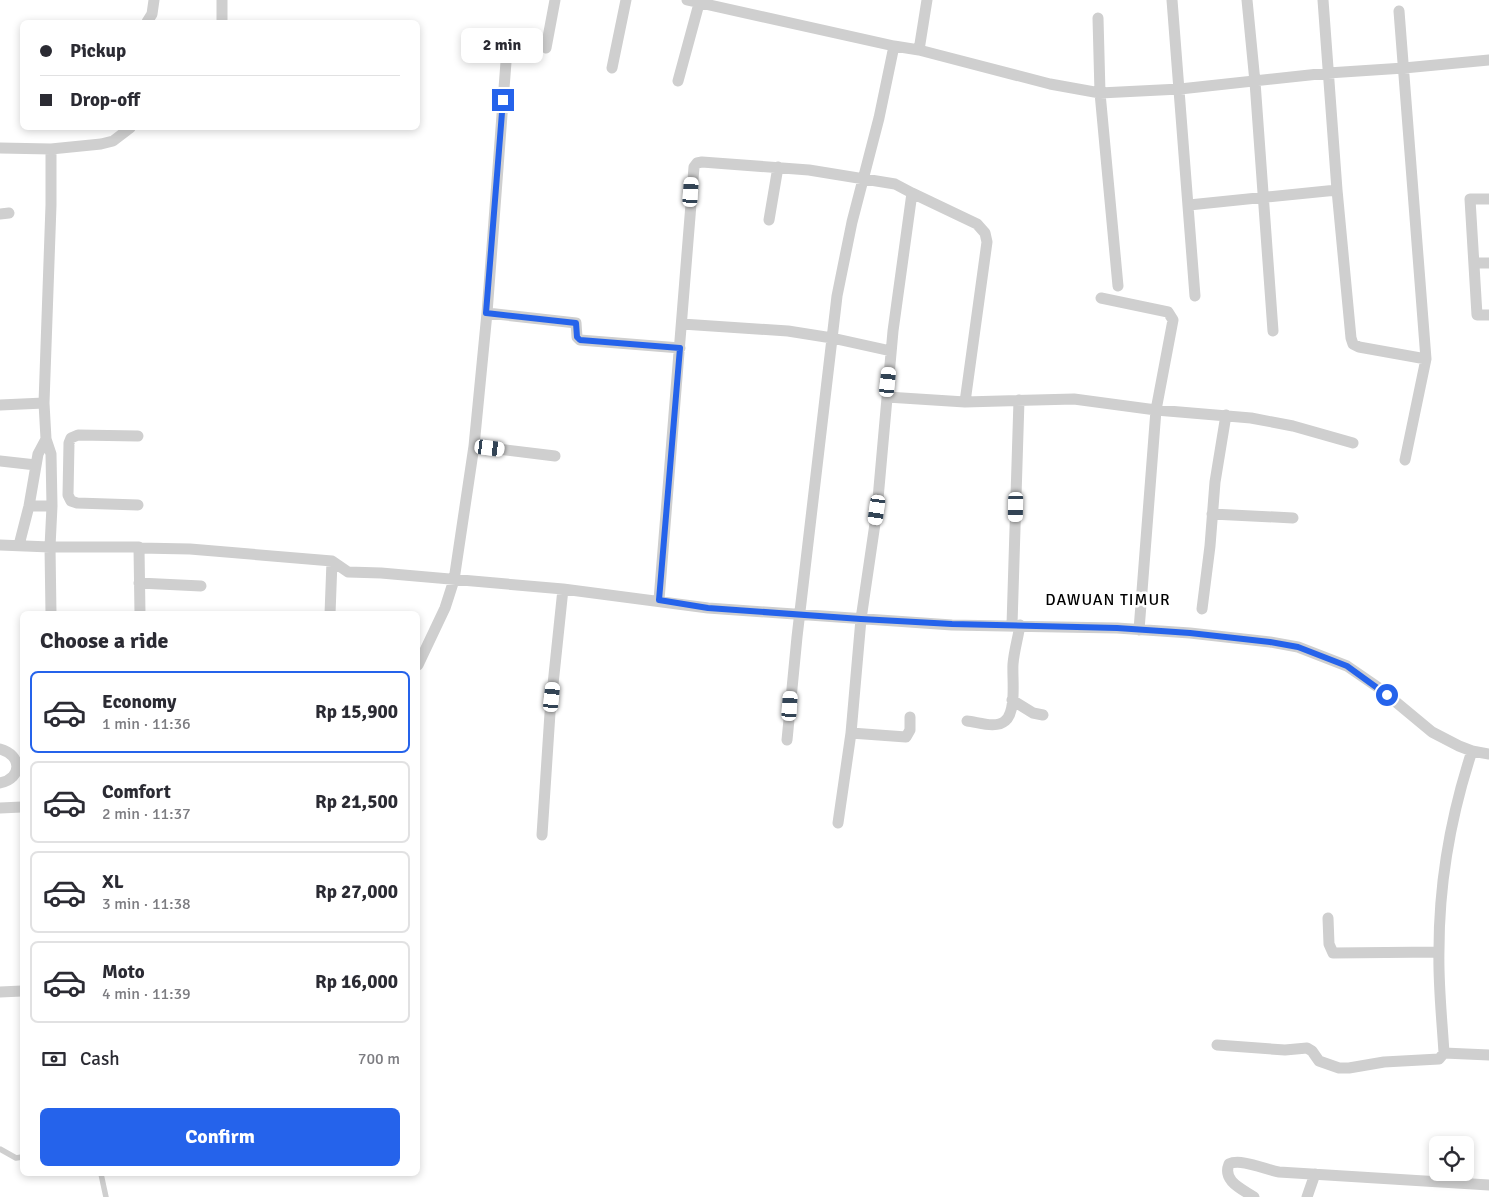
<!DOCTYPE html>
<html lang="en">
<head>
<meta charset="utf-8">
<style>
  body { margin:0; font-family:Signika,sans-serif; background:#f2f2f3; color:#2b2b33; height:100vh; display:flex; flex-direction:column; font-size:19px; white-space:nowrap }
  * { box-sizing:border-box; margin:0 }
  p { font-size:16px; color:#7c7c81 }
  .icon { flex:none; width:28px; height:28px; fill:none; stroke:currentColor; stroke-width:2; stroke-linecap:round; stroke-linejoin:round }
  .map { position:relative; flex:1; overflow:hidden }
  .panel { position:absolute; left:20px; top:611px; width:400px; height:565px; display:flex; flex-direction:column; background:#fff; border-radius:8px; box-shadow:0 2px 8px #0003 }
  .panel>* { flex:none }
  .hud { position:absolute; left:20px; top:20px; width:400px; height:110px; border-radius:8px; box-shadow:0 2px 8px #0003; display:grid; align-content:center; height:110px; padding:0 20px; background:#fff }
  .fabs { position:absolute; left:1429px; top:1136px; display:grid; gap:10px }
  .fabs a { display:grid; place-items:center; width:45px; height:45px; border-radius:8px; background:#fff; box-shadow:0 2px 8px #0003; font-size:25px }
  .end { position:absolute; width:22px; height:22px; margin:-11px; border:6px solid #2563eb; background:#fff; box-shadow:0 0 0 2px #fff }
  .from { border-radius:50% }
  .bubble { position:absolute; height:35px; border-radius:8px; background:#fff; box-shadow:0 2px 8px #0003; font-size:16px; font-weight:800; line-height:35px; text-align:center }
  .car { position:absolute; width:15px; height:30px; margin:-15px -8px; border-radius:6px; box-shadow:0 0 4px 1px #0007; background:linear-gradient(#fff 24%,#345 0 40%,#fff 0 76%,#345 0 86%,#fff 0) }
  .hud b { display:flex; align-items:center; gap:18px; height:48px; font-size:19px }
  .hud b+b { border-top:1px solid #e1e1e2 }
  .hud i { width:12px; height:12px; background:#2b2b33 }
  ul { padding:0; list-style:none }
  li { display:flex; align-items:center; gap:15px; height:82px; margin:0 10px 8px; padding:0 10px; border:2px solid #e1e1e2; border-radius:8px }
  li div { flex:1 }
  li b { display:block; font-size:19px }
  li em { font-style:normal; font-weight:800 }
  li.active { border-color:#2563eb }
  li>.icon { width:45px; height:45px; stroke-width:1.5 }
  h2 { padding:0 20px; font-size:22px; line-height:60px }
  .pay { display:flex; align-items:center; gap:12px; height:55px; padding:0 20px; font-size:19px }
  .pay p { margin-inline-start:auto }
  .action { display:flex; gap:10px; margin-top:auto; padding:10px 20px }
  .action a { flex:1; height:58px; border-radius:8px; background:#2563eb; color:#fff; font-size:20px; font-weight:800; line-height:58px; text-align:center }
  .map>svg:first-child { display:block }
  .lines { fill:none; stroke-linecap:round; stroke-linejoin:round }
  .lane { stroke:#cfcfcf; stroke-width:5.5 }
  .street { stroke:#cfcfcf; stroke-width:11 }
  .route { stroke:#2563eb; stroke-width:6 }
  .labels { text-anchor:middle; stroke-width:5; stroke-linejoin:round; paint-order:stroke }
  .quarter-label { font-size:16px; letter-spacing:1px; fill:#000; stroke:#fff }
</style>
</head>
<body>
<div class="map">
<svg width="1489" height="1197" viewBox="0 0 1489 1197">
  <rect width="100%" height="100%" fill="#fff"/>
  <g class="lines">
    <path class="lane" d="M0,1149l16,9 6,-1
      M101,1174l5,23"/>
    <path class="street" d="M222,0v22
      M687,0l207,46 25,4 131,34 50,9 80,-4 148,-16 76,-5 85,-8
      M1172,0l23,296
      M1247,0l8,82 18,249
      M1323,0l14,190 14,148 2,6 6,3 67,12
      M1399,11l27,348 -21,101
      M1098,18l2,75 18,193
      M147,22l5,-8 2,-14
      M546,48l9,-48
      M919,50l8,-50
      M612,68l14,-68
      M678,81l22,-81
      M0,148l51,1v56l-7,198 2,36 5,15 1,52 -2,41 1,67
      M51,149l50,-5 12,-3 17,-13
      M912,193l65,31 8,9 2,9 -22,160
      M1489,199h-19l7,116h12
      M1189,205l148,-15
      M0,214l9,-1
      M769,220l9,-53
      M1474,263h15
      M1101,298l67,14 5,8 -17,90 -17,220
      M487,313l89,10 1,14 3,3 100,8
      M682,324l106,7 44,7 59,13
      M887,397l78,5 109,-3 82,11 95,8 42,8 60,17
      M0,405l44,-2
      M138,436l-60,-1 -7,3 -2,5 -1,52 3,6 6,2 61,2
      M474,446l81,10
      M0,461l36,4
      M29,506h23
      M1212,514l81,4
      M0,545l50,2h89v1l51,1 142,12 16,11 33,1 182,16 145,19 244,17 165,3 73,5 80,9 28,5 49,19 32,22 53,44 27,14 13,5 17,3
      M19,545l10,-39 9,-52 8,-15
      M139,548l1,66
      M139,583l62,3
      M659,600l35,-433 3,-4 5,-1 107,8 86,14 17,9 -19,138 -16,179 -16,109 -10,114 -13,90
      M1202,609l8,-63 5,-64 11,-67
      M330,614l2,-53
      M1012,625l7,-225
      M418,665l27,-57 9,-28 20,-134 13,-133 19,-251
      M1012,700l21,13 10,2
      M967,721c11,1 29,8 38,0 12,-10 7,-43 8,-57 1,-13 5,-26 7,-39
      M851,733l55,4 4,-7v-13
      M787,740l10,-103 40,-341 15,-74 27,-104 15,-72
      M0,749c22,6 23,29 0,34
      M0,808l22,-1
      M542,835l8,-122 13,-124
      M1328,918l1,26 4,9 106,-1
      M0,992l22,-1
      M1217,1045l68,5 22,-2 5,3 7,10 20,7h10l35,-6 55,-3 5,-6c-2,-34 -6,-69 -5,-103 0,-68 12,-135 33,-199
      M1444,1053l45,2
      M1254,1197c-12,-8 -32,-16 -25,-33 12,-6 37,6 50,8l210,13
      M1307,1197l8,-23"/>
  </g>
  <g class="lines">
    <path class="route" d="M503,100l-17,213 90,10 1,14 3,3 100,8 -21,252 49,8 153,11 91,5 165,4 73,5 80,9 28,5 49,19 40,29"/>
  </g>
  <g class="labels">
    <g class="quarter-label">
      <text x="1108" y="605">DAWUAN TIMUR</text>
    </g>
  </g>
</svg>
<div class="fabs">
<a><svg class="icon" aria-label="locate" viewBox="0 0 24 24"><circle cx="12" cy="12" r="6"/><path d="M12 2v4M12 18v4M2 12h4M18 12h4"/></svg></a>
</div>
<i class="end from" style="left:1387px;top:695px"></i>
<i class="end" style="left:503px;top:100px"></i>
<div class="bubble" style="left:461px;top:28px;width:82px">2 min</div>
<i class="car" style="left:691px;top:192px;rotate:4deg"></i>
<i class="car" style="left:888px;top:382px;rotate:6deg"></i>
<i class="car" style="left:490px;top:448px;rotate:97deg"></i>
<i class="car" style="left:1016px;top:507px;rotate:181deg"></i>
<i class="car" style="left:877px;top:510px;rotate:188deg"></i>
<i class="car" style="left:552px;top:697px;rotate:6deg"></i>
<i class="car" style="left:790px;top:706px;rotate:4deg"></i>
<div class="hud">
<b><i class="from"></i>Pickup</b>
<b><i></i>Drop-off</b>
</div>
<section class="panel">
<h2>Choose a ride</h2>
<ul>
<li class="active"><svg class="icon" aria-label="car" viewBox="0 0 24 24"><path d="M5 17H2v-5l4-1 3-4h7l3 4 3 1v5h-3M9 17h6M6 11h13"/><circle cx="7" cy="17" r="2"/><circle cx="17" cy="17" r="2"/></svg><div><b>Economy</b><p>1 min · 11:36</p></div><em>Rp 15,900</em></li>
<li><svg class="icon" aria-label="car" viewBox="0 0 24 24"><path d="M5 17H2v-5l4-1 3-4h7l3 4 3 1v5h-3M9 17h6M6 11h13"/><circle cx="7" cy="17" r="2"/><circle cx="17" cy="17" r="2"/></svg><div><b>Comfort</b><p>2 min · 11:37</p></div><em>Rp 21,500</em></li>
<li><svg class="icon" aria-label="car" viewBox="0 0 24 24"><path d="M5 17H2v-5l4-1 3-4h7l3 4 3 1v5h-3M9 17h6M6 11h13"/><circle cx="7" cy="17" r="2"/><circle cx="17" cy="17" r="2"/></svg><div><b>XL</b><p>3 min · 11:38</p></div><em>Rp 27,000</em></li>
<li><svg class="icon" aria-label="car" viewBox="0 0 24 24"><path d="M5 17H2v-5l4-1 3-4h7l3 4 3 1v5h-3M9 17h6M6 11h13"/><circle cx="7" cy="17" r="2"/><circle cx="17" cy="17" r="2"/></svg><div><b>Moto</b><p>4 min · 11:39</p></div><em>Rp 16,000</em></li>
</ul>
<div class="pay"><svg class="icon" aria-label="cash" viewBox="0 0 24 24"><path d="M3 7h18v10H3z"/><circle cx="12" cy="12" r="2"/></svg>Cash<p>700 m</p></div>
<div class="action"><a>Confirm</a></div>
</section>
</div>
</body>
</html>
